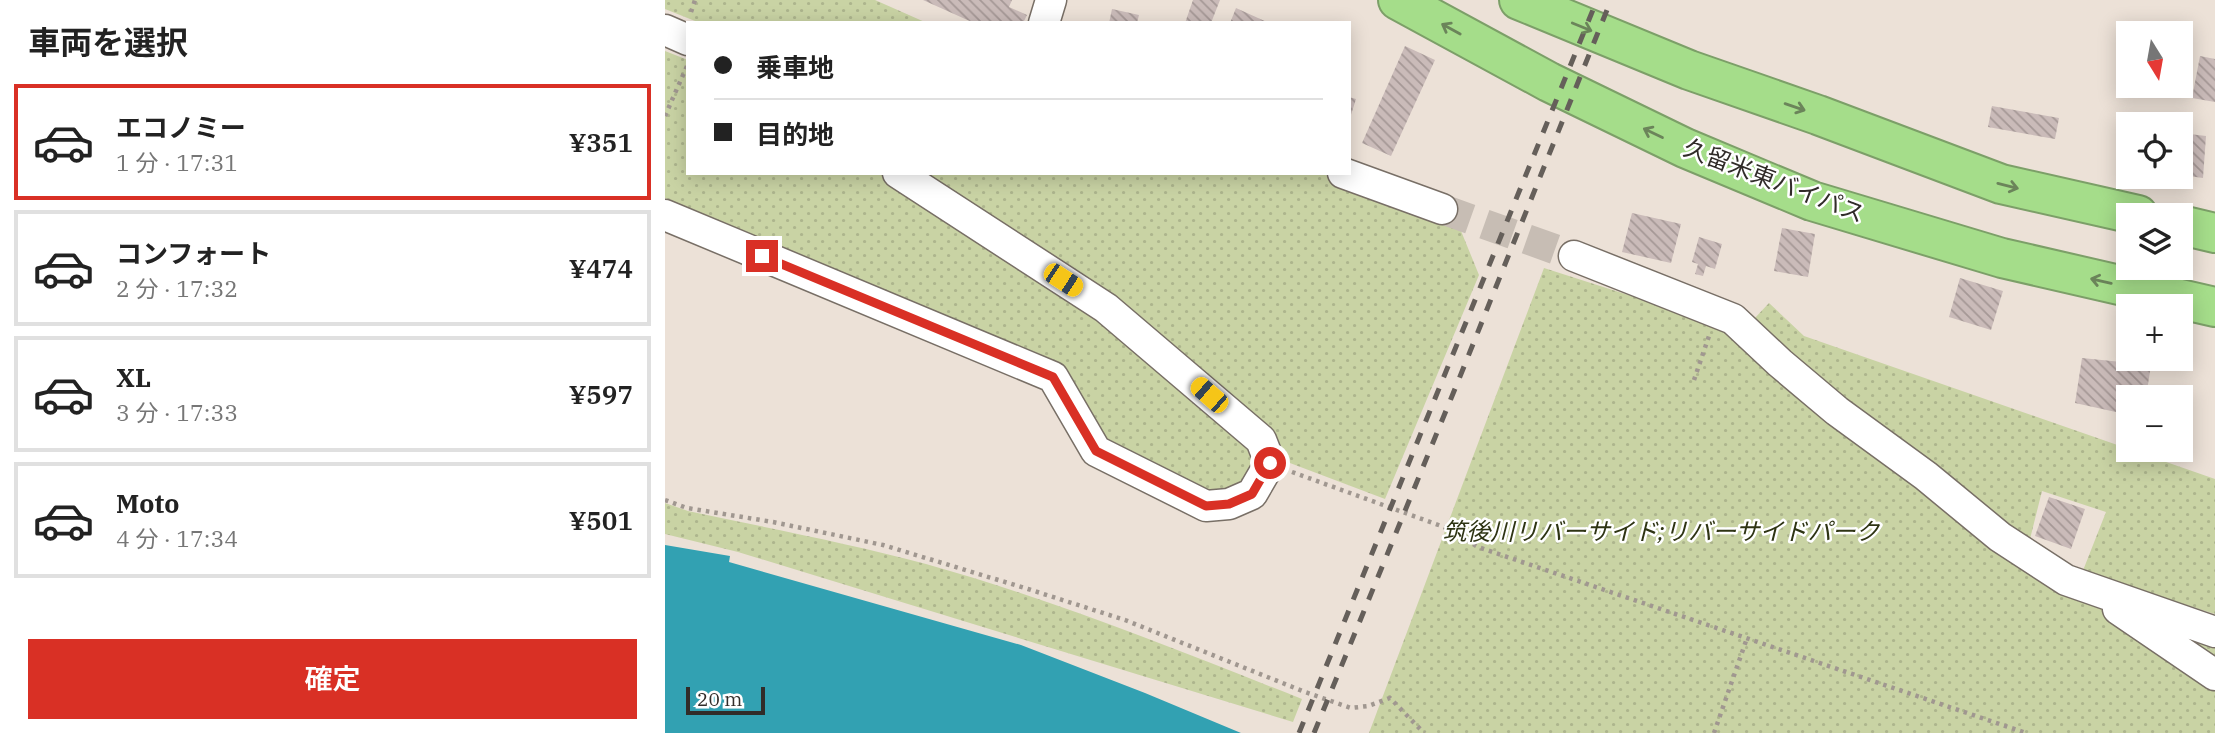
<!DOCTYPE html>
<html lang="ja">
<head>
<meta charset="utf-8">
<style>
  body { margin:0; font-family:"IBM Plex Serif","Noto Sans JP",serif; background:#f6f6f6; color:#222; height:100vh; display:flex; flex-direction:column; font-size:26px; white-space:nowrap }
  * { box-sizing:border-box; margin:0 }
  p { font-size:23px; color:#767676 }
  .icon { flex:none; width:38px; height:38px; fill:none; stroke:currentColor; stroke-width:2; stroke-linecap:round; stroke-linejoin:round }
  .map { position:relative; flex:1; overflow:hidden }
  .panel { display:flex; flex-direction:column; background:#fff; width:665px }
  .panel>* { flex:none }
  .top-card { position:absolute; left:21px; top:21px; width:665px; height:154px; border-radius:0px; box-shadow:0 4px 18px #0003; display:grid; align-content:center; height:154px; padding:0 28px; background:#fff }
  .needle { width:46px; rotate:169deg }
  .fabs { position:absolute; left:1451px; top:21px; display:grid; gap:14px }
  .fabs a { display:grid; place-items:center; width:77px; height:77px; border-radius:0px; background:#fff; box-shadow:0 4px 18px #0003; font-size:35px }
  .scale { position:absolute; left:21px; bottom:18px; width:79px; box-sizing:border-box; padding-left:7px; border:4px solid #312c29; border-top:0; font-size:19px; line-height:24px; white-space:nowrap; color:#312c29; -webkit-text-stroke:5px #fff; paint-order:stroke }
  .end { position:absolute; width:32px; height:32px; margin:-16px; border:9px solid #d93025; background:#fff; box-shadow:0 0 0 4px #fff }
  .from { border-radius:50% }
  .car { position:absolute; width:21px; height:42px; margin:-21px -10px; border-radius:9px; box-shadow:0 0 5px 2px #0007; background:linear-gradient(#f5c518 24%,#345 0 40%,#f5c518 0 76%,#345 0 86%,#f5c518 0) }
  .top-card b { display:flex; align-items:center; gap:24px; height:66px; font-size:26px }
  .top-card b+b { border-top:2px solid #e0e0e0 }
  .top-card i { width:18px; height:18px; background:#222 }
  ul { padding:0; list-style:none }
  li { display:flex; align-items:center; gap:21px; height:116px; margin:0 14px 10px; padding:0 14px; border:4px solid #e0e0e0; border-radius:0px }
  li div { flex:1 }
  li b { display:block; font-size:26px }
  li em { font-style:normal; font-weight:600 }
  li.selected { border-color:#d93025 }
  li>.icon { width:63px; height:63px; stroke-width:1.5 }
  h2 { padding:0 28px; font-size:32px; line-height:84px }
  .action { display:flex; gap:14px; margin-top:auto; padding:14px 28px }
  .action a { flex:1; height:80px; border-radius:0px; background:#d93025; color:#fff; font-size:28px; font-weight:600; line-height:80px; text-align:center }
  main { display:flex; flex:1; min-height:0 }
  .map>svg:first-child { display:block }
  .grass { fill:url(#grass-dots) }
  .water { fill:#32a1b2 }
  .building { fill:url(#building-back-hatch) }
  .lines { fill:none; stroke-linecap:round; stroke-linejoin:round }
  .street-tunnel { stroke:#c7bdb4; stroke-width:30; stroke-dasharray:30 15; stroke-linecap:butt }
  .street-casing { stroke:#786f66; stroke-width:33 }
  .highway-casing { stroke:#7c9f68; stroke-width:42 }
  .path { stroke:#a09790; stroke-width:4.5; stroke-dasharray:3.5 5; stroke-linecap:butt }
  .street { stroke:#fff; stroke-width:30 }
  .highway { stroke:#a5dd8a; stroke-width:38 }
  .rail { stroke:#655f5a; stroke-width:5; stroke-dasharray:12 12; stroke-linecap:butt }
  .oneway { stroke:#6b845a }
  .route { stroke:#d93025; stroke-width:9 }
  .labels { text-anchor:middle; stroke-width:5; stroke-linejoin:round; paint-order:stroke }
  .street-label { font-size:24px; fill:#312c29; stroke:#fff }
  .park-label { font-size:24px; font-style:italic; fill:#2e3413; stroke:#fff }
</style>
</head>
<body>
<main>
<section class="panel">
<h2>車両を選択</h2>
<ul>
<li class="selected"><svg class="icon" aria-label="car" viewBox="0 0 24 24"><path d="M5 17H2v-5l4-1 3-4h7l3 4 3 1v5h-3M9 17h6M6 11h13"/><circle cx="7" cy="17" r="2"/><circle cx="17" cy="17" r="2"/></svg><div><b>エコノミー</b><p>1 分 · 17:31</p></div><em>¥351</em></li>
<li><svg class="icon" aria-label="car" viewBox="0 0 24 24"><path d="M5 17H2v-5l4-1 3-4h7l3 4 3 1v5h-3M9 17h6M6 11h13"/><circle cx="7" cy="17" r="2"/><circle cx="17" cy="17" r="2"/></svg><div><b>コンフォート</b><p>2 分 · 17:32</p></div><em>¥474</em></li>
<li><svg class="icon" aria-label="car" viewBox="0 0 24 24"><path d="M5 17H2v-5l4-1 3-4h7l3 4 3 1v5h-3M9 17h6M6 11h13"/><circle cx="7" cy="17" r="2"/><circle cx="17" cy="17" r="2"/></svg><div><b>XL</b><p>3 分 · 17:33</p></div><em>¥597</em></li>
<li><svg class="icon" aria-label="car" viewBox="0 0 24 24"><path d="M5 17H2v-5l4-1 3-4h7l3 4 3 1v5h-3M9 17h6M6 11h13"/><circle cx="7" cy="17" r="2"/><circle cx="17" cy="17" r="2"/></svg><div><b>Moto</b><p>4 分 · 17:34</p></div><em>¥501</em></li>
</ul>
<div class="action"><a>確定</a></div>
</section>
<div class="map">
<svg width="1550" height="733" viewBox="0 0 1550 733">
  <defs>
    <pattern id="grass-dots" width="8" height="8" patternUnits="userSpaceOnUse" patternTransform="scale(1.75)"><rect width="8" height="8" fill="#c9d3a4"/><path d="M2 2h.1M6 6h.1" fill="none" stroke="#adb58d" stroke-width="1.8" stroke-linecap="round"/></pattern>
    <pattern id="building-back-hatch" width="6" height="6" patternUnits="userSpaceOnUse" patternTransform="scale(1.75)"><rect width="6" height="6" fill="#cabbb9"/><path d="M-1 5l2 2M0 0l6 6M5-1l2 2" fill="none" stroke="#a59896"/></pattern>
  </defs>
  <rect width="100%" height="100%" fill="#ece1d7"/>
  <path class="grass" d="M0,0h210l52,23h-227l-35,-14z
    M0,51l23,9v113h195l191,129 179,143 2,16 -19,27 -32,5 -102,-54 -40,-72 -397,-169z
    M249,173h406l139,53 20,49 -94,224 -103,-39 -9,-29 -145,-110z
    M879,268l181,58 334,263 156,52v92h-846z
    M1104,303l35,33 411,143v135l-133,-41 24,-61 -64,-21 -14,56 -272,-216 -2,-12z
    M0,503l23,8c80,17 160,32 238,53 129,36 252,86 376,135l-9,23 -555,-170 -73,-18z"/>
  <path class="water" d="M0,545l65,11 -1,6 292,83 124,48 96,40h-576z"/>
  <path class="building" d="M258,0h89l-3,7 18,8 -4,8h-49z
    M528,0h27l-9,23h-26z
    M571,8l33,15h-39z
    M447,9l27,6 -2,8h-28z
    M740,46l30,14 -44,96 -29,-13z
    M1535,56l15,3v43l-23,-4z
    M684,97l7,2 -6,19h-1z
    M1327,106l67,12 -4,21 -67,-12z
    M1516,133l25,3 -3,42 -22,-3z
    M967,213l49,11 -10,39 -49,-11z
    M1117,228l33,6 -7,43 -34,-6z
    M1034,237l23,7 -7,25 -9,-3 -3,10 -8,-2 3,-10 -6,-2z
    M1295,278l43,13 -12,39 -42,-13z
    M1417,358l69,7 -5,32 -21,2v15l-50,-11z
    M1384,497l36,12 -14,40 -36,-13z"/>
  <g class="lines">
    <path class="street-tunnel" d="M777,209l132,47"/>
    <g class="street-casing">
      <path id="street" d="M379,23l7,-23
        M0,30l23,10
        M678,173l99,36
        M0,215l388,162 43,74 110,55 23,-2 23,-10 18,-31 -9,-23 -155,-132 -208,-135
        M909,256l159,63 47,44 57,48 89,65 74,61 66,43 149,52
        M1453,609l97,66"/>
    </g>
    <g class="highway-casing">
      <path id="highway" d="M733,0l151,82 136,66 127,53 190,57 213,49
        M854,0l170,70 129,45 183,69 137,31
        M1516,225l34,8"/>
    </g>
    <path class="path" d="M26,12l4,-12
      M0,116l22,-50
      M1029,380l15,-44
      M627,472l152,55 34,20 548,186
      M0,500l22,8 86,14 110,23 145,44 97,31 180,72 46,16 17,-2 22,-8 34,35
      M1049,733l33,-95"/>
    <use href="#street" class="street"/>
    <use href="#highway" class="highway"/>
    <path class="rail" d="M634,733l298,-733
      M649,733l145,-354 152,-379"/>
  </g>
  <defs><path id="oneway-shaft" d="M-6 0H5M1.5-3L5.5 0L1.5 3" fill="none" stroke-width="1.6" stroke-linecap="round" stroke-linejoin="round" transform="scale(1.75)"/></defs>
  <g class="oneway">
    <use href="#oneway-shaft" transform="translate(917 27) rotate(22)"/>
    <use href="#oneway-shaft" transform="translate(786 29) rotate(-151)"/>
    <use href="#oneway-shaft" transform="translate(1130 107) rotate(19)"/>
    <use href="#oneway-shaft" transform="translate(988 133) rotate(-154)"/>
    <use href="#oneway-shaft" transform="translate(1343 186) rotate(14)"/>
    <use href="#oneway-shaft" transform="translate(1436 281) rotate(-167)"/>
  </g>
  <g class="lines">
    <path class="route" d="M97,256l291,121 43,74 110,55 23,-2 23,-10 18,-31"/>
  </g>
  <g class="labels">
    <g class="street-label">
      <text transform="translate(1109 181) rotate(21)" y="8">久留米東バイパス</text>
    </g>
    <g class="park-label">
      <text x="996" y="540">筑後川リバーサイド;リバーサイドパーク</text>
    </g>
  </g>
</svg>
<div class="fabs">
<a><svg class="needle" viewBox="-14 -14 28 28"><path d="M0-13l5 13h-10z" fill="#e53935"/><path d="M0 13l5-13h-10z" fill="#767676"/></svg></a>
<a><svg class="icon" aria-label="locate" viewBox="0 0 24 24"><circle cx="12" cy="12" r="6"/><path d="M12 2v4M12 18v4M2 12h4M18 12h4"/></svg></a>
<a><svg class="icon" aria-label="layers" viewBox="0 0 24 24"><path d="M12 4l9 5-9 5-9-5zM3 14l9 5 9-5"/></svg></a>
<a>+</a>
<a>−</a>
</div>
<div class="scale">20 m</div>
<i class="end from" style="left:605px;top:463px"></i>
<i class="end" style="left:97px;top:256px"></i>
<i class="car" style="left:398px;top:280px;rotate:123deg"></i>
<i class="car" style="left:544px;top:395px;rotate:311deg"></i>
<div class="top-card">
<b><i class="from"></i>乗車地</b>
<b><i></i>目的地</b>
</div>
</div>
</main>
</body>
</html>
